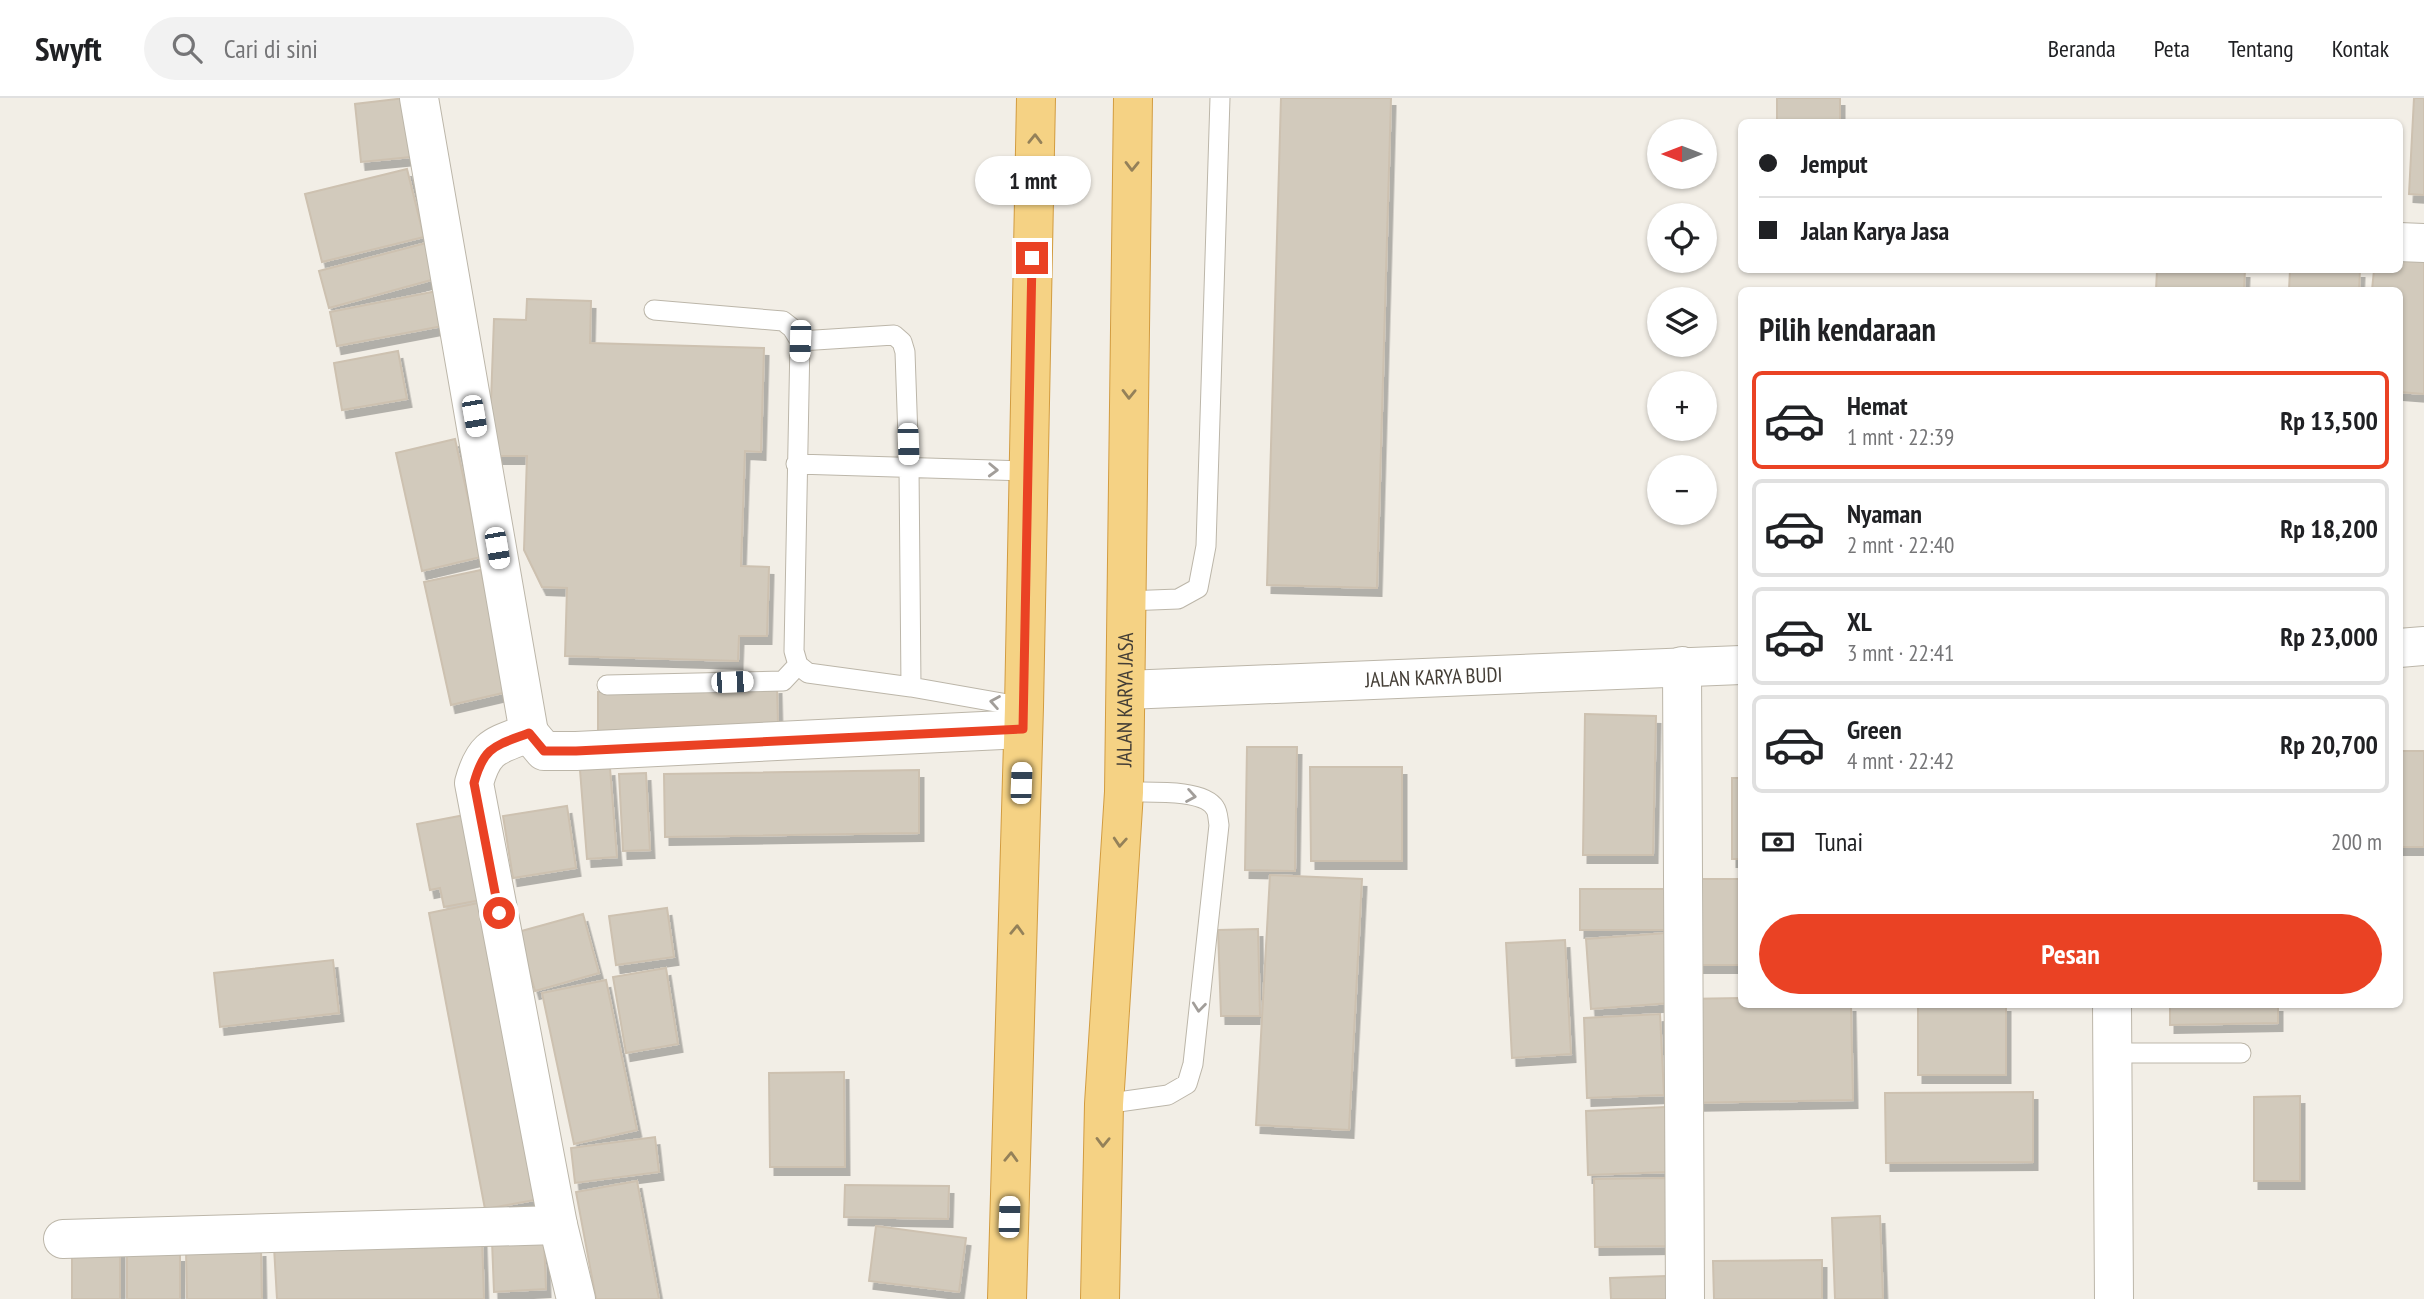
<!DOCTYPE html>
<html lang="id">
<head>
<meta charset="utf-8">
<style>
  body { margin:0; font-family:"PT Sans Narrow",sans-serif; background:#f2f2f2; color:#202124; height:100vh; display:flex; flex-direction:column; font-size:26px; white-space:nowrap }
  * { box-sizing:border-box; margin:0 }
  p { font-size:23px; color:#757577 }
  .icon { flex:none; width:38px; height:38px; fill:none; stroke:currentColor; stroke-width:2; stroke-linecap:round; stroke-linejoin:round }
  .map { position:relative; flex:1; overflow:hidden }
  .panel { position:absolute; left:1738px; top:189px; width:665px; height:721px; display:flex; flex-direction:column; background:#fff; border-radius:10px; box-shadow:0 2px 5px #0004 }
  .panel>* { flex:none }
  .top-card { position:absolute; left:1738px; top:21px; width:665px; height:154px; border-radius:10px; box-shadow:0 2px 5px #0004; display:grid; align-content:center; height:154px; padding:0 21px; background:#fff }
  .needle { width:46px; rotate:270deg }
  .fabs { position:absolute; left:1647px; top:21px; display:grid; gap:14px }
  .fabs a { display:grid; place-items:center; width:70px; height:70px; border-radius:50%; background:#fff; box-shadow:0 2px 5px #0004; font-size:35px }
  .end { position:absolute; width:32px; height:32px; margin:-16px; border:9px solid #ea4224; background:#fff; box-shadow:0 0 0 4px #fff }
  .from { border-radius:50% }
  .bubble { position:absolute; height:49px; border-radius:24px; background:#fff; box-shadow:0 2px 5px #0004; font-size:23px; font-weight:700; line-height:49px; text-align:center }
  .car { position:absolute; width:21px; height:42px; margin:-21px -10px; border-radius:9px; box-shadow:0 0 5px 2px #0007; background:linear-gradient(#fff 24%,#345 0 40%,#fff 0 76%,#345 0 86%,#fff 0) }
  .top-card b { display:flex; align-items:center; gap:24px; height:66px; font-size:26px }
  .top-card b+b { border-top:2px solid #e0e0e0 }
  .top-card i { width:18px; height:18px; background:#202124 }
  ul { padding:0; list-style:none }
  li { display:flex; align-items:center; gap:21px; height:98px; margin:0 14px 10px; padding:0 7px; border:4px solid #e0e0e0; border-radius:10px }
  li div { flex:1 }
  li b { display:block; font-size:26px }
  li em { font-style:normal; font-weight:700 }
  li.selected { border-color:#ea4224 }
  li>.icon { width:63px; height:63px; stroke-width:1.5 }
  h2 { padding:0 21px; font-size:32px; line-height:84px }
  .pay { display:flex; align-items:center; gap:18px; height:77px; padding:0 21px; font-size:26px }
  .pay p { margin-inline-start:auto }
  .primary-button { display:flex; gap:14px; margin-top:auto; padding:14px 21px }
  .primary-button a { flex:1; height:80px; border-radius:42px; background:#ea4224; color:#fff; font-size:28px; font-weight:700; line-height:80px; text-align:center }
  header { display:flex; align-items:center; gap:42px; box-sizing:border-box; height:98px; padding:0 35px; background:#fff; border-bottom:2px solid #e0e0e0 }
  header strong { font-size:33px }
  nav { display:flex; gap:38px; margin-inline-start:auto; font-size:24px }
  .search { width:490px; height:63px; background:#f2f2f2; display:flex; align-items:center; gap:18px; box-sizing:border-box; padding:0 24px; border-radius:38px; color:#757577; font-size:26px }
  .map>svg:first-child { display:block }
  .building { fill:#d2cabc; stroke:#cdc1b0; stroke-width:2; filter:url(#shadow) }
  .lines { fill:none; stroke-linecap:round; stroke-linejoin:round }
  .service-casing { stroke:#bcb6a9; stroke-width:21 }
  .minor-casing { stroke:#bcb6a9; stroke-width:40 }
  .trunk-casing { stroke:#d29c40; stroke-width:40 }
  .service { stroke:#fff; stroke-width:19 }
  .minor { stroke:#fff; stroke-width:38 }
  .trunk { stroke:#f5d284; stroke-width:38 }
  .oneway { stroke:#948159 }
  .oneway2 { stroke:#a29e9a }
  .route { stroke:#ea4224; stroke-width:9 }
  .labels { text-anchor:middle; stroke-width:5; stroke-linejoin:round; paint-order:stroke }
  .street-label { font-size:21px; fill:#443e36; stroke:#fff }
</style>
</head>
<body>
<header>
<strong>Swyft</strong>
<div class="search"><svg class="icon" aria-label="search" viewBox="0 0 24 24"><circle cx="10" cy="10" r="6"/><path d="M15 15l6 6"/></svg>Cari di sini</div>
<nav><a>Beranda</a><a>Peta</a><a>Tentang</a><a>Kontak</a></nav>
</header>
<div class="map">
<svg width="2424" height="1201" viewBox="0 0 2424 1201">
  <defs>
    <filter id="shadow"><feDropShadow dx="4.5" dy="8" stdDeviation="0" flood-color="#0004"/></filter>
  </defs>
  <rect width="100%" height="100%" fill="#f2eee6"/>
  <path class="building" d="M405,0l6,59 -50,5 -6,-58z
    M1281,0h110l-14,490 -110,-3z
    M1777,0h63v24h-63z
    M2414,0h10v97l-15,-1z
    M407,71l17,68 -102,25 -17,-68z
    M426,145l9,36 -106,29 -10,-37z
    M2399,155l25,2v139l-25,-2v-102h-27l2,-20h25z
    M2157,172h88l-1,20h-88z
    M2290,172h70l-1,20h-70z
    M442,192l6,35 -111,21 -7,-34z
    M527,201l64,2 -1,42 174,5 -3,104 -16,-1 -4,115 28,1 -2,69h-28l-1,25 -173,-5 2,-68 -25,-1 -18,-37 3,-94h-38l5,-137 32,1z
    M398,253l9,48 -65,11 -8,-47z
    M455,341l26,118 -59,14 -26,-118z
    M481,472l26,122 -56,13 -27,-123z
    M777,588l1,39 -180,6v-39z
    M1585,616l71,2 -3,139h-70z
    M1247,649h50l-2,124 -50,-1z
    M2399,653h25v96h-25z
    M1310,669h92v94h-91z
    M610,670l7,89 -30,2 -7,-89z
    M919,672v63l-254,4 -1,-63z
    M646,675l4,77 -27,1 -4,-77z
    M1732,680h9v81h-9z
    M567,708l9,62 -63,10 -10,-62z
    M470,716l16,85 -42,8 -4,-19 -10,2 -13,-66z
    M1270,777l92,4 -13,251 -93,-5z
    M1694,781h47v86h-46z
    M1580,791h94v41h-94z
    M483,804l57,297 -55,10 -56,-296z
    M667,810l7,49 -58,8 -7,-49z
    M583,816l16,59 -64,18 -17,-59z
    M1258,831l2,87h-39l-3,-86z
    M1666,835l5,70 -80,6 -5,-70z
    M1565,842l6,114 -59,4 -6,-115z
    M333,862l6,53 -119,14 -6,-54z
    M666,870l12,76 -52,9 -13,-76z
    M606,882l31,150 -63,14 -32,-151z
    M1741,900v6h110l2,96 -167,3 -2,-104z
    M1918,906h88v71h-88z
    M2170,906h108v19l-108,2z
    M1660,916l4,81 -77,3 -3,-80z
    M844,974l1,95h-75l-1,-94z
    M2033,994v70l-147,1 -1,-70z
    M2300,998v85h-46v-84z
    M1665,1009l3,65 -80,3 -2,-64z
    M655,1039l4,35 -84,11 -4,-35z
    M1666,1080l2,68 -73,1 -1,-68z
    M637,1083l22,118h-63l-20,-107z
    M845,1087l104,1 -1,33 -104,-2z
    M1880,1118l3,83h-48l-3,-81z
    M876,1128l90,12 -7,54 -90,-11z
    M482,1140l2,61h-207l-3,-52z
    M544,1140l2,51 -52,3 -2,-51z
    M261,1151l1,50h-75l-1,-49z
    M72,1152h48v49h-48z
    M127,1156h53v45h-53z
    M1822,1162v39h-108l-1,-38z
    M1666,1178l1,23h-56l-1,-21z"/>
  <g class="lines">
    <g class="service-casing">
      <path id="service" d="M654,212l129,11 9,7 8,13 -6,310 4,14 10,8 103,14 113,20
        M800,243l94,-6 8,7 3,10 4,115 2,220
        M796,366l232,7
        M1126,503l52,-2 20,-11 8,-42 14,-448
        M607,587l176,-4 15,-16
        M2113,955h128
        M1104,1006l64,-9 19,-11 6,-20 26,-239c-1,-5 -1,-13 -4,-17 -12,-20 -70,-15 -91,-16"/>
    </g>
    <g class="minor-casing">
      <g id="minor">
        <path d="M419,0l110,635c-34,13 -45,13 -55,50l84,442 18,74"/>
        <path d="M2399,144l25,1"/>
        <path d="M2399,550l25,-2"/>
        <path d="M1682,568l3,633"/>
        <path id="s1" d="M1126,592l615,-25"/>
        <path d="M529,635l15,18h32l447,-22"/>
        <path d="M2112,906l2,295"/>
        <path d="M63,1141l495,-14"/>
      </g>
    </g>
    <g class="trunk-casing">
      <g id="trunk">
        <path d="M1007,1201l17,-592 12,-609"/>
        <path id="s2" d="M1100,1201l4,-195 20,-312 9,-694"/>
      </g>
    </g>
    <use href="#service" class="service"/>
    <use href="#minor" class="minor"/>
    <use href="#trunk" class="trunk"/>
  </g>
  <defs><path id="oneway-chevron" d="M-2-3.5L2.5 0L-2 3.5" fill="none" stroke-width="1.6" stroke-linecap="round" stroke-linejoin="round" transform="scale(1.75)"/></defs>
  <g class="oneway">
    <use href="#oneway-chevron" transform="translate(1035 41) rotate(-89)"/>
    <use href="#oneway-chevron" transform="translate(1132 68) rotate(91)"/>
    <use href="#oneway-chevron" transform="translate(1129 296) rotate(91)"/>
    <use href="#oneway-chevron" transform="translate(1120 744) rotate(94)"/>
    <use href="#oneway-chevron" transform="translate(1017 832) rotate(-88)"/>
    <use href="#oneway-chevron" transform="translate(1103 1044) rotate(91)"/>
    <use href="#oneway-chevron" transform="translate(1011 1059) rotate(-88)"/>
  </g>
  <g class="oneway2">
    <use href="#oneway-chevron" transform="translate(993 372) rotate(2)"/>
    <use href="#oneway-chevron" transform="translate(995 604) rotate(-170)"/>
    <use href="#oneway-chevron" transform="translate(1191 698) rotate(10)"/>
    <use href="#oneway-chevron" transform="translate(1199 909) rotate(96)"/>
  </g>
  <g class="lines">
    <path class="route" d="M499,815l-25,-130c10,-37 21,-37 55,-50l15,18h32l447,-22 9,-471"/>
  </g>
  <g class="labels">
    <g class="street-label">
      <text dy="7" stroke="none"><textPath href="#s1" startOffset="308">JALAN KARYA BUDI</textPath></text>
      <text dy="7" stroke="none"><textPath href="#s2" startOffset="600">JALAN KARYA JASA</textPath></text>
    </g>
  </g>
</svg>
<div class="fabs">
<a><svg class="needle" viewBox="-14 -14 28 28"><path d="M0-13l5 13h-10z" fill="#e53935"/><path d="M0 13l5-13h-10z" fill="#757577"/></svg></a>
<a><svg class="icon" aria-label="locate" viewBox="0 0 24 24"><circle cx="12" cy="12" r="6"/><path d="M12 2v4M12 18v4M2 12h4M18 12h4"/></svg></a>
<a><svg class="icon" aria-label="layers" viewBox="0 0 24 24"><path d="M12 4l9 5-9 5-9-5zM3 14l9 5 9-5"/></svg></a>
<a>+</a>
<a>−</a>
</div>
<i class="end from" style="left:499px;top:815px"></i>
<i class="end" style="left:1032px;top:160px"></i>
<div class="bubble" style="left:975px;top:58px;width:116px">1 mnt</div>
<i class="car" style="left:800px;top:243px;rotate:182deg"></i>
<i class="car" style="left:474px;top:318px;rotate:170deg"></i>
<i class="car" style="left:908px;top:346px;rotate:178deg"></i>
<i class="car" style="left:497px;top:450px;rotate:170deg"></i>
<i class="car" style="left:732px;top:584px;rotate:88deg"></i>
<i class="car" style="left:1021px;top:685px;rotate:2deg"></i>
<i class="car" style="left:1009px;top:1119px;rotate:2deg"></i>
<div class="top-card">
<b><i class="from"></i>Jemput</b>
<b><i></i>Jalan Karya Jasa</b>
</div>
<section class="panel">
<h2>Pilih kendaraan</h2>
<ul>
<li class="selected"><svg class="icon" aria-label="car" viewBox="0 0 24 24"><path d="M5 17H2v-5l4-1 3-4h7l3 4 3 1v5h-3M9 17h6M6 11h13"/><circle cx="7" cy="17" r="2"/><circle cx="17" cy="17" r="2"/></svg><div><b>Hemat</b><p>1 mnt · 22:39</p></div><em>Rp 13,500</em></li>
<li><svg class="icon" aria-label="car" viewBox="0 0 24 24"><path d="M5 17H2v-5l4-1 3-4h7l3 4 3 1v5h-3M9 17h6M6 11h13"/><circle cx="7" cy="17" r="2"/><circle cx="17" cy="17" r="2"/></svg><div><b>Nyaman</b><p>2 mnt · 22:40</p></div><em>Rp 18,200</em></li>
<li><svg class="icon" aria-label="car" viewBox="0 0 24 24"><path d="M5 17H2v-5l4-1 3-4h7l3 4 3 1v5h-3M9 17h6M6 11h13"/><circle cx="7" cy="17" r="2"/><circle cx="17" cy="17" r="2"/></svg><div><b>XL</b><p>3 mnt · 22:41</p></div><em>Rp 23,000</em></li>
<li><svg class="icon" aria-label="car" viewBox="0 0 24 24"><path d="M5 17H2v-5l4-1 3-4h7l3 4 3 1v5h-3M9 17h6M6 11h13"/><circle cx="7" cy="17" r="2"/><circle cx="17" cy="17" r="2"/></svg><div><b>Green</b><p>4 mnt · 22:42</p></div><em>Rp 20,700</em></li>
</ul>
<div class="pay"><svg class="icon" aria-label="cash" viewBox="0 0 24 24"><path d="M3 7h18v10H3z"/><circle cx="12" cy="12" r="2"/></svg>Tunai<p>200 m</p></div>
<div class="primary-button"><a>Pesan</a></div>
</section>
</div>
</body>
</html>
